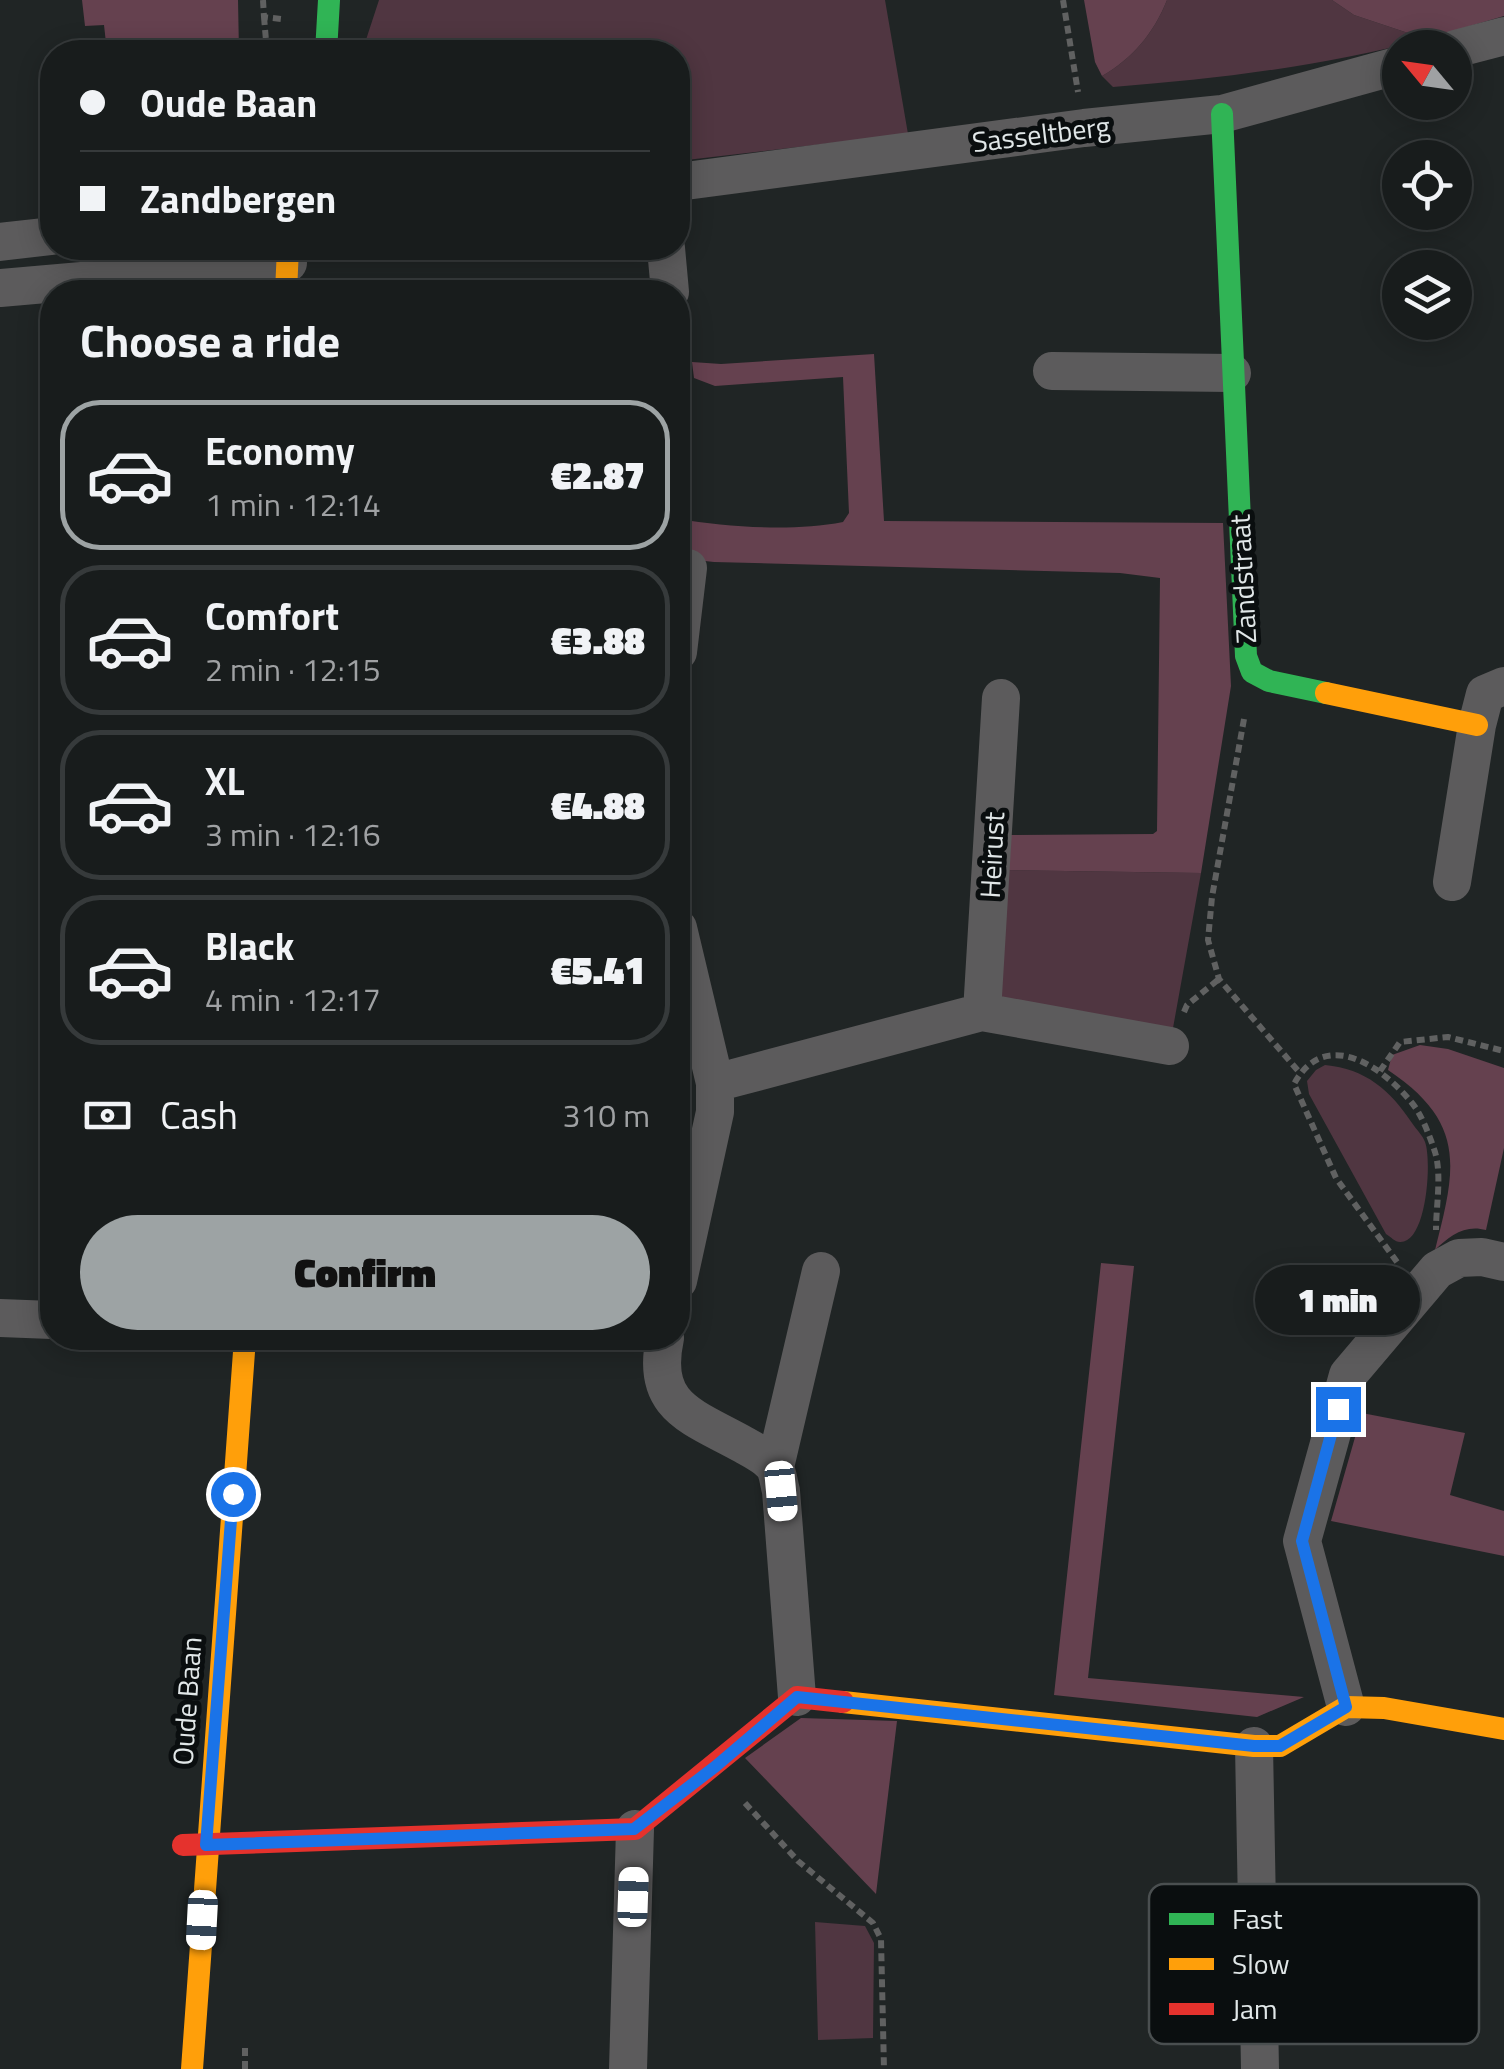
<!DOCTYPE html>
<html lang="en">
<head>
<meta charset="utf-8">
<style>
  body { margin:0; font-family:"Titillium Web",sans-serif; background:#252929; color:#f1f3f6; height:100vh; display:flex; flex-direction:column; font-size:38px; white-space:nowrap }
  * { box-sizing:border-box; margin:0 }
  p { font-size:32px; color:#9fa1a3 }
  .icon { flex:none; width:55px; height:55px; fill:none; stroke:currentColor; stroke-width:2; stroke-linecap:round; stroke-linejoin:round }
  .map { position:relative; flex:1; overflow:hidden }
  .side { position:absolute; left:40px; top:280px; width:650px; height:1070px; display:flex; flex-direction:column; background:#181c1c; border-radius:40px; box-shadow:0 5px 25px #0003,0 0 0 2px #363a3b }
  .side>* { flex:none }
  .hud { position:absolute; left:40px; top:40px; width:650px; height:220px; border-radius:40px; box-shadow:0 5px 25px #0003,0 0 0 2px #363a3b; display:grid; align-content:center; height:220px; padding:0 40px; background:#181c1c }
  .needle { width:65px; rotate:299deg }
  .tools { position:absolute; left:1382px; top:30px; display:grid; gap:20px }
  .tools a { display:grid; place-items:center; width:90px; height:90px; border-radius:50%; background:#181c1c; box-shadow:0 5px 25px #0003,0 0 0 2px #363a3b; font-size:50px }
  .end { position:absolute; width:45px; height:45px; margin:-22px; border:12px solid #1a73e8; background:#fff; box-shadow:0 0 0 5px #fff }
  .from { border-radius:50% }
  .bubble { position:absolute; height:70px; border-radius:35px; background:#181c1c; box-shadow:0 5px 25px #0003,0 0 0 2px #363a3b; font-size:32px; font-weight:800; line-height:70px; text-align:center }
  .car { position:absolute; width:30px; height:60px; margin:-30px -15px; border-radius:12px; box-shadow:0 0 8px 2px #0007; background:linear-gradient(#fff 24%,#345 0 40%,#fff 0 76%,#345 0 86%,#fff 0) }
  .hud b { display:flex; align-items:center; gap:35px; height:95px; font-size:38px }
  .hud b+b { border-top:2px solid #363a3b }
  .hud i { width:25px; height:25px; background:#f1f3f6 }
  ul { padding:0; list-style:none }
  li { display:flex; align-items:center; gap:30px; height:150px; margin:0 20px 15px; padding:0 20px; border:5px solid #363a3b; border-radius:40px }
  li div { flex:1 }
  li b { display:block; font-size:38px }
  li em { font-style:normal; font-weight:800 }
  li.on { border-color:#9da3a4 }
  li>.icon { width:90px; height:90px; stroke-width:1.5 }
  h2 { padding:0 40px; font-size:45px; line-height:120px }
  .pay { display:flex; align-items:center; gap:25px; height:110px; padding:0 40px; font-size:38px }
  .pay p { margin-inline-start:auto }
  .action { display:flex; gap:20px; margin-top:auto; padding:20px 40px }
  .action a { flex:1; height:115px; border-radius:60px; background:#9da3a4; color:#111; font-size:40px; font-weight:800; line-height:115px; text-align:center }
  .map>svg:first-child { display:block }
  .green { fill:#503641 }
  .forest { fill:#65414f }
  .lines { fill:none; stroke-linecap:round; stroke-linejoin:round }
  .path { stroke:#606161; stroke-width:6; stroke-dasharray:8 5; stroke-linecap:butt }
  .street { stroke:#5c5b5c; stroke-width:38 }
  .fast { stroke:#30b455; stroke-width:22 }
  .slow { stroke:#ff9f0a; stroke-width:22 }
  .jam { stroke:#e5322d; stroke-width:22 }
  .route { stroke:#1a73e8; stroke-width:12 }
  .labels { text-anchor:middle; stroke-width:10; stroke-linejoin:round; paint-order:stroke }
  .street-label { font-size:28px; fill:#e1e7e8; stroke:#0a0e0f }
  .key { fill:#0a0e0f; stroke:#4a4f50; stroke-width:2.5 }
  .key-label { font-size:28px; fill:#e1e7e8 }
</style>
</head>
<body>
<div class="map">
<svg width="1504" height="2069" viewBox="0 0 1504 2069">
  <rect width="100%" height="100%" fill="#202525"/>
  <path class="green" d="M379,0h506l23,134 -230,27v-109h-316z
    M1167,0h165l22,15 72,24c-103,27 -208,40 -313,48l-11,-11c30,-17 52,-43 65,-76z
    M1005,870l196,3 -28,155 -157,-22 -15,-8z
    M1325,1065c41,4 65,25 87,58 4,6 11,13 13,19 7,18 2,101 -25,100 -5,0 -9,-5 -14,-8l-77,-140 -2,-13 9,-11z
    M815,1922l50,4 9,17 -1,95 -55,2z"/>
  <path class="forest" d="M82,0h156l1,52h-132l-3,-27 -19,1z
    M1084,0h83c-13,33 -35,59 -65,76l-7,-14z
    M1332,0h172v16l-78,23 -72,-24z
    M874,354l10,167 339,2 8,163 -30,187 -196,-3 2,-35 146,-1 4,-3 3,-253 -40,-5 -406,-11 -36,-4v-39c52,8 113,13 165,3l6,-9 -6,-136 -128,9 -21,-8 -2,-16 29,2z
    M1420,1045l28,4 56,19v80l-18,82c-21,-6 -37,6 -51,20 21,-82 32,-127 -47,-180l4,-15z
    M1101,1263l33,3 -46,412 216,19 -47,20 -203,-22z
    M1362,1413l103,20 -15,62 54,16v45l-173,-35z
    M801,1718l96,3 -21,173 -131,-136z"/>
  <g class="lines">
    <path class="path" d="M263,0l1,17 17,2
      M1063,0l15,92
      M264,17l3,35
      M1244,719l-32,178 -4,43 11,39 81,94
      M1184,1012l3,-7 32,-26
      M1380,1071l20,-29 48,-5 56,14
      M1397,1262l-61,-84 -42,-94c31,-57 88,-18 118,19 10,12 18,34 23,49 7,23 1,54 1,78
      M745,1803l53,58 75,62 8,16 3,130
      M245,2069v-24"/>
    <path class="street" d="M1455,49l49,-13
      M678,182l406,-54 138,-14 178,-49
      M0,242l52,-6
      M666,248l4,44
      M0,288l288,-25
      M1052,371l180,2
      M678,652l10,-84
      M1452,882l25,-157 8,-31 19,-8
      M678,928l37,155v29l-37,169
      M982,1012l19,-314
      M715,1083l267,-71 188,34
      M0,1318l52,2
      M665,1338c-15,69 27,78 79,107 9,5 25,13 31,23 3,6 4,16 6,23l16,206
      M775,1467l46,-196
      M1346,1707l-44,-166 46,-166 89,-105 22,-12 23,-1 22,5
      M1254,1746l6,323
      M628,2069l7,-240"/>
    <path class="fast" d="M326,52l3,-52
      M1222,114l24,542 6,16 17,9 57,12"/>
    <path class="slow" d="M286,292l2,-44
      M1326,693l151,32
      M843,1702l411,44h26l66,-39 38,1 120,21
      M192,2069l53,-731"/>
    <path class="jam" d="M183,1845l452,-16 162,-132 46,5"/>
  </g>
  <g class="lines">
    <path class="route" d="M233,1494l-27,351 428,-16 82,-63 81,-69 457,49h26l66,-39 -44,-166 36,-132"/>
  </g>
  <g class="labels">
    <g class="street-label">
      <text transform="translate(1041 134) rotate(-7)" y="10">Sasseltberg</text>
      <text transform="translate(1243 579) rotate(-93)" y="10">Zandstraat</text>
      <text transform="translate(992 855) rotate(-87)" y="10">Heirust</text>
      <text transform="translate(187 1701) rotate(-86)" y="10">Oude Baan</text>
    </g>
  </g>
  <rect x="1149" y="1884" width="330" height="160" rx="15" class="key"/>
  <rect x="1169" y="1913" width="45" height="12" fill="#30b455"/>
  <rect x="1169" y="1958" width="45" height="12" fill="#ff9f0a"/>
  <rect x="1169" y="2003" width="45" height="12" fill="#e5322d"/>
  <g class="key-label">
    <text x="1232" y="1929">Fast</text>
    <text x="1232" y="1974">Slow</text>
    <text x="1232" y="2019">Jam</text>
  </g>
</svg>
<div class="tools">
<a><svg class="needle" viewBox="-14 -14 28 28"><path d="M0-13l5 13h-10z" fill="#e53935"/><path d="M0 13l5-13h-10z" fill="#9fa1a3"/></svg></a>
<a><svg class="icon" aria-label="locate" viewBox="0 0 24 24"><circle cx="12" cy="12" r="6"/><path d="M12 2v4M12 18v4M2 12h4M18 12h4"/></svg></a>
<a><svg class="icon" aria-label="layers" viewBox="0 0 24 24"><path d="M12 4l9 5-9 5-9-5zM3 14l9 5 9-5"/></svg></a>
</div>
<i class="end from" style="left:233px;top:1494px"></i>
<i class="end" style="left:1338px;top:1409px"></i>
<div class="bubble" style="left:1255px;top:1265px;width:165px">1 min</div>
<i class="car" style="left:781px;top:1491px;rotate:175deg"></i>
<i class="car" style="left:633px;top:1897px;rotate:2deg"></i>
<i class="car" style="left:202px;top:1920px;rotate:183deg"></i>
<div class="hud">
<b><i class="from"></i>Oude Baan</b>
<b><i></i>Zandbergen</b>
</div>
<section class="side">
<h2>Choose a ride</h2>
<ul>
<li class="on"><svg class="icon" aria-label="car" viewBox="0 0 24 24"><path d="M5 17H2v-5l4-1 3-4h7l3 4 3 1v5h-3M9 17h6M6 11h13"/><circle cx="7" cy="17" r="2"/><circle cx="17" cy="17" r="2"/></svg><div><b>Economy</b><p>1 min · 12:14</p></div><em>€2.87</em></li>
<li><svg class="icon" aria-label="car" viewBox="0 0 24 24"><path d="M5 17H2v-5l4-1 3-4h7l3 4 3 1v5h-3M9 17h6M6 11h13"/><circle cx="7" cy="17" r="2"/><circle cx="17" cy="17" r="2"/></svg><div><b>Comfort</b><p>2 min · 12:15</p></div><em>€3.88</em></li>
<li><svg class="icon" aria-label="car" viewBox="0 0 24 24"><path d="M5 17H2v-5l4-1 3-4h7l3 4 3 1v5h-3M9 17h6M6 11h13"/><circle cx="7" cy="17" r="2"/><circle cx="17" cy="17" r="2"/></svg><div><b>XL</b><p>3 min · 12:16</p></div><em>€4.88</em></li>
<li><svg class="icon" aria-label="car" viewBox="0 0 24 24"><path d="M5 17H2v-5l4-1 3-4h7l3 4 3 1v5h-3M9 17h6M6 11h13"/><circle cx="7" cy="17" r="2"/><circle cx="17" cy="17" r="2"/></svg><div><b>Black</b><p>4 min · 12:17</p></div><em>€5.41</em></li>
</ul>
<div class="pay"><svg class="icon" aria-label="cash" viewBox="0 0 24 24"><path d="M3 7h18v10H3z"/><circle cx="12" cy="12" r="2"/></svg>Cash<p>310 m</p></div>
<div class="action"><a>Confirm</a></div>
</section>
</div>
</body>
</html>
